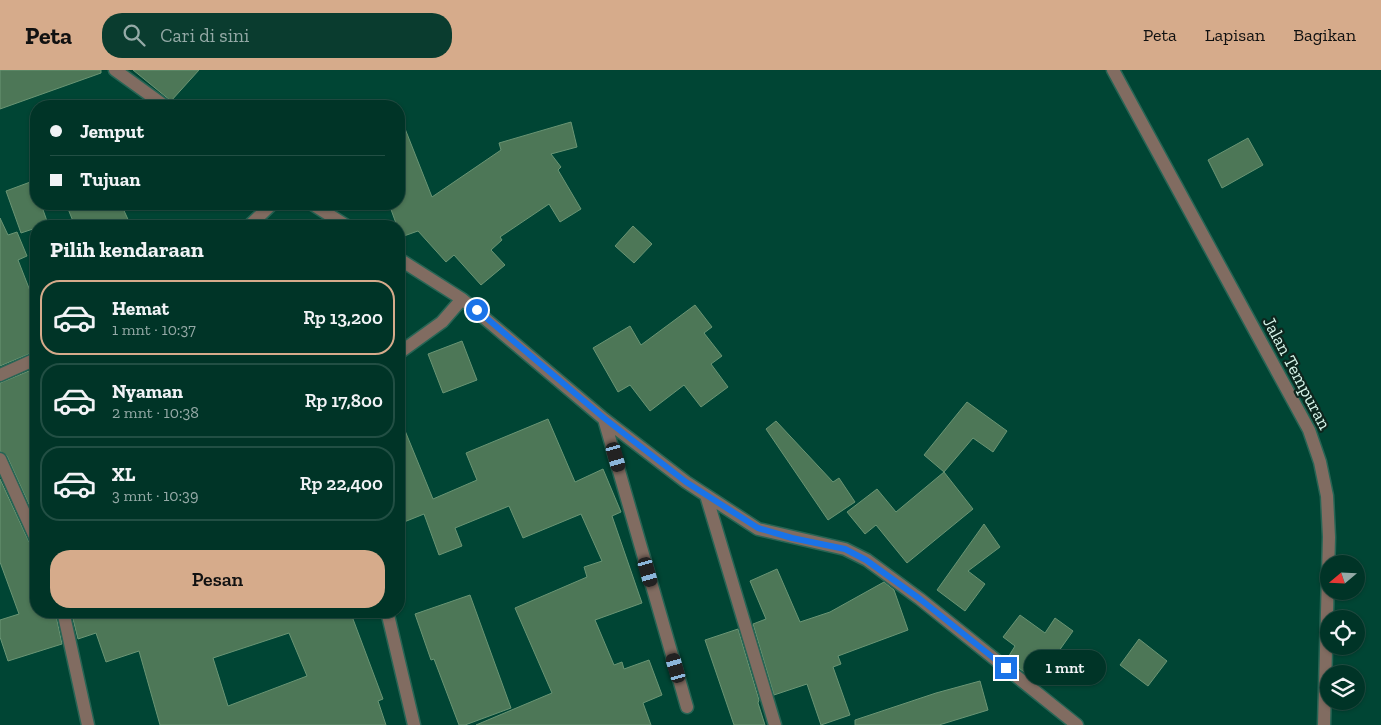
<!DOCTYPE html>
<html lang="id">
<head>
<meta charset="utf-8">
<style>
  body { margin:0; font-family:"Zilla Slab",serif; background:#0a3c2f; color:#f1f3f6; height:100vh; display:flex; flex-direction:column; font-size:19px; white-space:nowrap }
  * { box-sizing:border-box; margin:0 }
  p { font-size:16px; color:#95aaa7 }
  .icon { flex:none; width:28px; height:28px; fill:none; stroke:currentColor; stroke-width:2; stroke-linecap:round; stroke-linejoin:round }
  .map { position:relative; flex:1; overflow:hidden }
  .drawer { position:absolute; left:30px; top:150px; width:375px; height:398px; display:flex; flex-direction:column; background:#003427; border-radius:20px; box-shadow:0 1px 4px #0004,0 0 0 1px #224f44 }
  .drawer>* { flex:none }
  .hud { position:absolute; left:30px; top:30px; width:375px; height:110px; border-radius:20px; box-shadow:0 1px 4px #0004,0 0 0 1px #224f44; display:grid; align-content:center; height:110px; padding:0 20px; background:#003427 }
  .needle { width:32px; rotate:251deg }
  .controls { position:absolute; left:1320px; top:485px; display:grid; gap:10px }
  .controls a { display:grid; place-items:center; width:45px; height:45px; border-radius:50%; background:#003427; box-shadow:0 1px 4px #0004,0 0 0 1px #224f44; font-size:25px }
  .end { position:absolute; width:22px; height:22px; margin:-11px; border:6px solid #1a73e8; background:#fff; box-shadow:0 0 0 2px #fff }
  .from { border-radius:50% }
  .bubble { position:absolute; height:35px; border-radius:18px; background:#003427; box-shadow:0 1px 4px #0004,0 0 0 1px #224f44; font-size:16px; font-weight:600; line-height:35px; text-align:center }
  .car { position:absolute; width:15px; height:30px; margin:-15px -8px; border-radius:6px; box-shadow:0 0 4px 1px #0007; background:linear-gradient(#222 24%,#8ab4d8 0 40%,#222 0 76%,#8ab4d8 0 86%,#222 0) }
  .hud b { display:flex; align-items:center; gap:18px; height:48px; font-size:19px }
  .hud b+b { border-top:1px solid #224f44 }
  .hud i { width:12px; height:12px; background:#f1f3f6 }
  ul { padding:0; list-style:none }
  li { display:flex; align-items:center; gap:15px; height:75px; margin:0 10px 8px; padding:0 10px; border:2px solid #224f44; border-radius:20px }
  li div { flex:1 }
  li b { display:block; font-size:19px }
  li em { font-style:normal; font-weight:600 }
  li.active { border-color:#d6ab8b }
  li>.icon { width:45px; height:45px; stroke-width:1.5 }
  h2 { padding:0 20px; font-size:22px; line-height:60px }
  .button { display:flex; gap:10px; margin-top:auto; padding:10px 20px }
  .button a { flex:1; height:58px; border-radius:20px; background:#d6ab8b; color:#111; font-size:20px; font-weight:600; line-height:58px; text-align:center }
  header { display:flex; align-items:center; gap:30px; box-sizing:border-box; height:70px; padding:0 25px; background:#d6ab8b; color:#111 }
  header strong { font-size:24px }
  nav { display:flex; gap:28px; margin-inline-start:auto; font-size:18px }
  .search { width:350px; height:45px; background:#0a3c2f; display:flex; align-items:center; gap:12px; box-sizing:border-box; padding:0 18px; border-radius:20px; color:#95aaa7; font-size:19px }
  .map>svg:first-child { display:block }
  .building { fill:#4d7757; stroke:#6a9574; fill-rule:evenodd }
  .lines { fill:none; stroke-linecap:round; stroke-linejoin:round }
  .street-casing { stroke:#276555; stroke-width:15 }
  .street { stroke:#816c61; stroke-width:12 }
  .route { stroke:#1a73e8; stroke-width:6 }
  .labels { text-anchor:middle; stroke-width:4.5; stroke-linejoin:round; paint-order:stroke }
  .street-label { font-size:18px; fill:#d7f5ea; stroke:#0d261e }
</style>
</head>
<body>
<header>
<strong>Peta</strong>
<div class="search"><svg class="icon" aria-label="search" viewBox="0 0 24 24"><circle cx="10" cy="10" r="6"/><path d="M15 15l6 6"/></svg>Cari di sini</div>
<nav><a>Peta</a><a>Lapisan</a><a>Bagikan</a></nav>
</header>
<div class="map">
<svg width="1381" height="655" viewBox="0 0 1381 655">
  <rect width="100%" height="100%" fill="#004534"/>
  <path class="building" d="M0,0h101v3l-101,36z
    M133,0h66l-28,31z
    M400,46l32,81 69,-47 -2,-7 72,-21 6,25 -26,7 10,13 -3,3 23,39 -21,13 -11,-18 -49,33 2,3 -11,10 14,15 -24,20 -27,-30 -8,7 -28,-31 -17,6 -12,-33h10z
    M1248,68l15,27 -41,23 -14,-28z
    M33,111l3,9v14h5l7,20 -27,9 -15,-42z
    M66,134h55l10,22h-56z
    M0,148l8,17 9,-3 10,24 -9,4 18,46v45l-36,15z
    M633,156l19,18 -18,19 -19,-17z
    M695,235l17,22 -8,6 18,23 -11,8 17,23 -27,20 -17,-22 -34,26 -20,-26 -12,7 -25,-44 37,-22 11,19z
    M462,271l15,39 -34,13 -15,-39z
    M36,298v152l-29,-64 -7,-5v-68z
    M967,332l40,29 -14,21 -20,-14 -29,34 -20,-17z
    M399,346l34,83 44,-19 -11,-27 82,-34 27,63 28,-13 18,43 -9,4 30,87 -47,17 19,45 8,-3 2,7 25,-9 13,35 -19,8 8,22h-175l76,-32 -37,-85 72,-31 -3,-10 18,-6 -21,-47 -58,24 -14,-32 -54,22 7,18 -23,9 -15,-41 -25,10z
    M776,351l57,61 6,-4 16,24 -27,18 -62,-91z
    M944,402l29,37 -66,54 -31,-38 -11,9 -18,-22 30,-23 19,23z
    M0,409l29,63 7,5v64h19l7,33 -54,17 -8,-24v-17l19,-6 -19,-52z
    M984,454l16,23 -32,24 17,13 -20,27 -28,-21z
    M777,499l23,53 30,-10 54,-30 10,8 14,40 -70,26 3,8 -8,3 17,48 -29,10 -14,-41 -33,11 -21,-71 13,-5 -16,-38z
    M470,525l41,113 -46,17h-6l-25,-66 -3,1 -16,-46z
    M71,541h279l33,88 -5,2 8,24h-226l-21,-74 -33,11 -10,-29 -18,6zM289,563l18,43 -79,30 -15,-48z
    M1020,545l25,18 10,-15 18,13 -36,51 -30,-23 8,-13 -12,-9z
    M738,559l21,71 -1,3 7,22h-31l-29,-85z
    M1139,569l28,22 -19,25 -28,-21z
    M980,611l8,29 -49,15h-84v-5l81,-27z"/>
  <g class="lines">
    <g class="street-casing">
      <path id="street" d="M115,0l50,36
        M1113,0l196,360 11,32 7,34 2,41 -5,188
        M312,134l35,22
        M249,156l23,-22
        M399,189l63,40 142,120 82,63 72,47 87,20 22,11 53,39 157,126
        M399,283l43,-31 20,-23
        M0,305l36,-16
        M604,349l83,288
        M0,389l36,80
        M706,425l69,230
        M63,541l25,114
        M387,541l27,114"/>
    </g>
    <use href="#street" class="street"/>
  </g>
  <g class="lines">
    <path class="route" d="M477,240l127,108 82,64 72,46 34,10 53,11 21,11 54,39 86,69"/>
  </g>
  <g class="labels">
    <g class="street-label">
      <text transform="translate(1297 303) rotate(62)" y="6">Jalan Tempuran</text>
    </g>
  </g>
</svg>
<div class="controls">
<a><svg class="needle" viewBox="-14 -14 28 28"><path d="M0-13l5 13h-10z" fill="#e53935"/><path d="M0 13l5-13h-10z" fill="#95aaa7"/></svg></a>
<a><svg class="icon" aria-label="locate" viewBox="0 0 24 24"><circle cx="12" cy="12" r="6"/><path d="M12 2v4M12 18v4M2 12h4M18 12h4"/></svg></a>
<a><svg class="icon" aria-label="layers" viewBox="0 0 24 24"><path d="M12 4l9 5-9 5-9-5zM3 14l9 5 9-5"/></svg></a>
</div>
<i class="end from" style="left:477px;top:240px"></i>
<i class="end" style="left:1006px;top:598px"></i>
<div class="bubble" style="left:1024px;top:580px;width:82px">1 mnt</div>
<i class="car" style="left:616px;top:387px;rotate:164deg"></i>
<i class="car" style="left:648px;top:502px;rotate:164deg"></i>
<i class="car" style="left:676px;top:598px;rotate:344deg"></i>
<div class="hud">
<b><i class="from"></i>Jemput</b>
<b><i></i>Tujuan</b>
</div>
<section class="drawer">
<h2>Pilih kendaraan</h2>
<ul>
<li class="active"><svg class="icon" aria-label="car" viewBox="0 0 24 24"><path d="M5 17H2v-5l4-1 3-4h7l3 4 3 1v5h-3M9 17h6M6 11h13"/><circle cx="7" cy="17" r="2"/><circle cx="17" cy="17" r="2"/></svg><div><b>Hemat</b><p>1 mnt · 10:37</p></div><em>Rp 13,200</em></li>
<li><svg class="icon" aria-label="car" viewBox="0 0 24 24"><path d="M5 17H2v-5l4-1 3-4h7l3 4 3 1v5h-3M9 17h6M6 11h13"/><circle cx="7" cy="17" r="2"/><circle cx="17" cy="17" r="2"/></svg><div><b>Nyaman</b><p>2 mnt · 10:38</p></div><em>Rp 17,800</em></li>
<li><svg class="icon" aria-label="car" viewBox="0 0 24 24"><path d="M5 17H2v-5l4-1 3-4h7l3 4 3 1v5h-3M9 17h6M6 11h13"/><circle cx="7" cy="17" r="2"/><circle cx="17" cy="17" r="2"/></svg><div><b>XL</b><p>3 mnt · 10:39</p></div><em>Rp 22,400</em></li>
</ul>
<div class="button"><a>Pesan</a></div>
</section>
</div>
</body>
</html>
